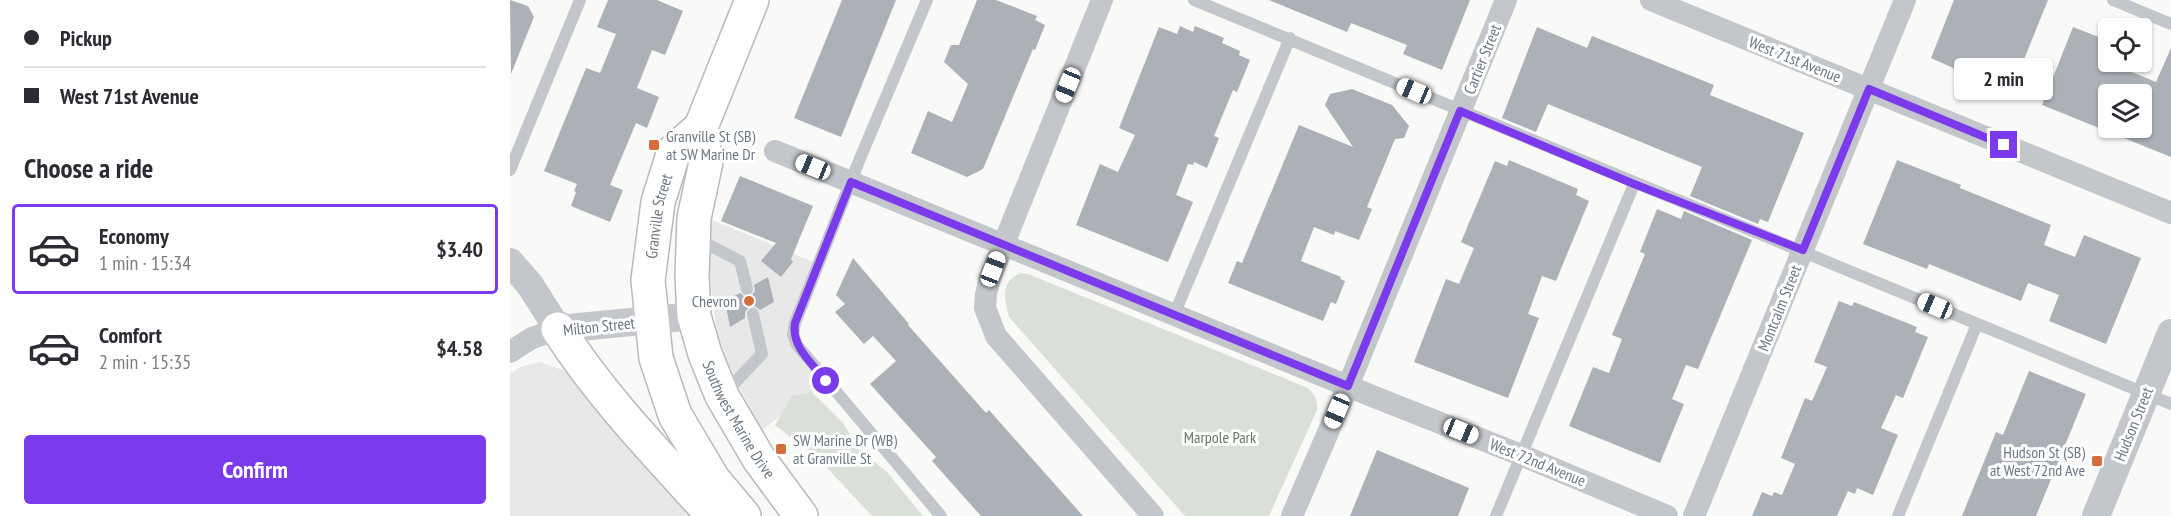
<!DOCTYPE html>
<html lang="en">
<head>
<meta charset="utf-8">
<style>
  body { margin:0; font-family:"PT Sans Narrow",sans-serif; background:#f2f2f3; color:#2b2b33; height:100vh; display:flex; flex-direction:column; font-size:22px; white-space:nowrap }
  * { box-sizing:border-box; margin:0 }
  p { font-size:20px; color:#7c7c81 }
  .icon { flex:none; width:33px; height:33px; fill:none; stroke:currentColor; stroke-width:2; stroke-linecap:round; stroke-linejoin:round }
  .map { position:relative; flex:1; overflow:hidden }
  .sheet { display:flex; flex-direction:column; background:#fff; width:510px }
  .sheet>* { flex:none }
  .guide { display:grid; align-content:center; height:132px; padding:0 24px; background:#fff }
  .fabs { position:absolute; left:1588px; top:18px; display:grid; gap:12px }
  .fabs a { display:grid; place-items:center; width:54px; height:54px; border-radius:6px; background:#fff; box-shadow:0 2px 4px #0004; font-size:30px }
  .end { position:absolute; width:27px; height:27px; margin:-14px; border:8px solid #7c3aed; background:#fff; box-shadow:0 0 0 3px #fff }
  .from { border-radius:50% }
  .bubble { position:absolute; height:42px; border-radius:6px; background:#fff; box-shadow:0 2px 4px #0004; font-size:20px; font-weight:800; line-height:42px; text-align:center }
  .car { position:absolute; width:18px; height:36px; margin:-18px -9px; border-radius:8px; box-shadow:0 0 4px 2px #0007; background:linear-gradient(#fff 24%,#345 0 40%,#fff 0 76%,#345 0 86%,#fff 0) }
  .guide b { display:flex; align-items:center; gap:21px; height:57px; font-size:22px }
  .guide b+b { border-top:2px solid #e1e1e2 }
  .guide i { width:15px; height:15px; background:#2b2b33 }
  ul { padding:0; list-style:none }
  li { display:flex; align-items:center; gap:18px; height:90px; margin:0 12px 9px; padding:0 12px; border:3px solid transparent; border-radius:6px }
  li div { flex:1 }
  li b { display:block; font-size:22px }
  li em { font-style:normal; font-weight:800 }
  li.current { border-color:#7c3aed }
  li>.icon { width:54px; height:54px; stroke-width:1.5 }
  h2 { padding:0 24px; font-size:27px; line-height:72px }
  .action { display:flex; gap:12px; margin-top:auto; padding:12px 24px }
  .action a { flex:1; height:69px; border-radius:6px; background:#7c3aed; color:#fff; font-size:24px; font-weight:800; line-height:69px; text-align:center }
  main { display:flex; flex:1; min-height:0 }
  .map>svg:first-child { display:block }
  .built { fill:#e7e8e7 }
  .green { fill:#dadfd8 }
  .building { fill:#abb1b7; fill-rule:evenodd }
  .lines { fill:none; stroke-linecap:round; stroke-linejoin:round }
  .primary-casing { stroke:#b7babe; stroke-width:36 }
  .service { stroke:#c3c6ca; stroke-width:12 }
  .minor { stroke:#c3c6ca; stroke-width:22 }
  .tertiary { stroke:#c3c6ca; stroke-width:28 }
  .primary { stroke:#fff; stroke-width:33 }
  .route { stroke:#7c3aed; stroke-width:8 }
  .poi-dot { fill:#d46c3c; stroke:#fff; stroke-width:2 }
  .labels { text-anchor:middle; stroke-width:6; stroke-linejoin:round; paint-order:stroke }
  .street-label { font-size:16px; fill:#6b7785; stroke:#fff }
  .poi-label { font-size:16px; fill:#6b7785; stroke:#fff; text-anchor:start }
  .park-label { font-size:16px; fill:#667865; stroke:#fff }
</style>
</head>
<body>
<main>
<section class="sheet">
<div class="guide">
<b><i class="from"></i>Pickup</b>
<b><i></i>West 71st Avenue</b>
</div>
<h2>Choose a ride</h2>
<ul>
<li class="current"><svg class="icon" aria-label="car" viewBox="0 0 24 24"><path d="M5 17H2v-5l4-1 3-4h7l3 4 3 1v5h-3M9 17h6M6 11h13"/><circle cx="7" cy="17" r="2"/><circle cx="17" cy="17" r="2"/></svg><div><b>Economy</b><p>1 min · 15:34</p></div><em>$3.40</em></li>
<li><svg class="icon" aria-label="car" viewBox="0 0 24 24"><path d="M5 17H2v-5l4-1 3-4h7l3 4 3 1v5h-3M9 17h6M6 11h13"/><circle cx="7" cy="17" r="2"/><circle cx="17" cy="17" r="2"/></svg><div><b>Comfort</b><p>2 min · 15:35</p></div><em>$4.58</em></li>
</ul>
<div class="action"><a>Confirm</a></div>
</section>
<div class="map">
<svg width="1661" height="516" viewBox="0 0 1661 516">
  <rect width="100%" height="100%" fill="#f9f9f7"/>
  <path class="built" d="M202,220l107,44 -26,71 33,46 -64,49 -31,-57 -14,-40 -8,-59z
    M30,362l31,11 125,143h-186v-143l13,-7z"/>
  <path class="green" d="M511,273l7,1 280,114c7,7 10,12 9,22l-48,106h-84l-176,-199c-5,-18 -9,-36 12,-44z
    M302,392l31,31 15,26 28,22 37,45h-51l-54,-58 -43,-33 17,-29z"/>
  <path class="building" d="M0,0l18,6 6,11 -23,57z
    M98,0h49l26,11 -18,44 -13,-5 -15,38 22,9 -12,31 -11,-5 -26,62 13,5 -13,32 -39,-16 5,-14 -2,-1 3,-7 -33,-13 42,-103 14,5 16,-39 -19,-7z
    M332,0h54l-55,137 -47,-19z
    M467,0h19l41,16 -2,4 10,5 -10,25 -2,-1 -50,120 -16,8 -56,-24 17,-42 24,11 16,-38 -24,-22 7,-17h8z
    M759,0h201l-28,70 -39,-16 4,-9 -56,-22 -4,9z
    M1444,0h94l-38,94 -38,-15 1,-2 -42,-19z
    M670,26l13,6 2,-6 29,12 -2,5 18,8 -1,4 11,5 -13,32 -4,-2 -19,46 5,2 -12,30 -13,-6 -1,3 -5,-1 -12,31 17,7 -25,60 -92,-37 24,-61 18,8 17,-37 -16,-7 40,-101 18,7z
    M1027,27l50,21 5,-12 122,49 -4,10 94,38 -36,89 -8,-3 -2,5 -68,-28 12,-29 -154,-63 -12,28 -34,-14z
    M1563,27l36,14 -7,19 54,22 15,-34v109l-129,-52zM1599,94h33v34h-33z
    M842,89l40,16 17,21 -5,12 -9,1 -28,68 5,2 -13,31 -24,-9 -1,4 -20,-8 -13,34 40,16 -1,2 5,2 -9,23 -5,-2 -8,19 -95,-38 9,-22 5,2 57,-138 54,22 -28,-42 5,-11z
    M999,160l69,29 -2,6 13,6 -33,80 -14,-5 -14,38 11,4 -31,80 -94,-36 32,-83 13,5 15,-36 -13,-6 34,-81 12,5z
    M1387,160l64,25 -1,3 91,37 -7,20 31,12 9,-22 57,23 -35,86 -57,-23 10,-26 -31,-12 -7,18 -92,-37 -2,5 -64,-25z
    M230,176l73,30 -22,53 2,3 -12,15 -20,-16 15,-18 -55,-22z
    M1147,209l24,10 3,-8 68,29 -54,129 -12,-4 -14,34 12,5 -24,59 -91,-37 24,-59 16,6 13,-34 -10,-4 33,-81 -5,-2z
    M343,258l56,66 -1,1 78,88 3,-3 94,106h-102l-49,-55 4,-4 -66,-73 26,-23 -23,-25 -9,8 -29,-32 10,-8 -9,-9z
    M258,277l6,25 -14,8 -5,-4 -7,2 -3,4v6l-15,9 -5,-26 15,-8 5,4 7,-2 3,-4 -1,-6z
    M1329,301l13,5 2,-4 63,25 -2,5 13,5 -25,61 -7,-3 -15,33 17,7 -25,60 -16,-7 -2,6 -7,-3 -11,25h-85l10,-24 10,4 2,-4 8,3 13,-31 -14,-6 24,-60 7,3 15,-34 -13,-5z
    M1519,371l57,23 -50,122h-74l34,-84 7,3z
    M867,450l92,38 -11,28h-108z"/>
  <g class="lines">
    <g class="primary-casing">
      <g id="primary">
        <path id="s1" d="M191,127l5,35 -12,56 -2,58 2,40 11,38 17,42 37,63 42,57"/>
        <path d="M48,329c43,67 98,124 151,182l10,5"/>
        <path id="s2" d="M234,516l-31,-37 -38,-64 -19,-57 -8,-78 10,-78 16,-51 27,-24 51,-127"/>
      </g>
    </g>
    <path class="service" d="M417,0l-66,156 -66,167 -2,12 4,10 144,171
      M684,0l977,404
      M1603,0l58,24
      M0,170l70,-170
      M187,239l43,22 7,28
      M664,315l116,-277
      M215,393l37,-39 -9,-40
      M986,516l138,-332
      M1388,516l79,-192"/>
    <path class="minor" d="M592,0l-112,278 -4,16 -1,14 11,28 157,180
      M1141,0l520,213
      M265,151l597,245 149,59 146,61
      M0,352l22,-14 26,-9
      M782,516l56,-130 158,-386
      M1184,516l211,-516"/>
    <path class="tertiary" d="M0,262l20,23 28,44 136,-13
      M1586,516l75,-183"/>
    <use href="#primary" class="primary"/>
  </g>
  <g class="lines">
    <path class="route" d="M316,381c-14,-18 -35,-34 -31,-58l56,-141 497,204 112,-275 174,73 169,66 66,-161 135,56"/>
  </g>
  <g class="poi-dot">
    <rect x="138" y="139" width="12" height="12" rx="3"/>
    <circle cx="239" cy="301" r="6"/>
    <rect x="265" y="443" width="12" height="12" rx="3"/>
    <rect x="1581" y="455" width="12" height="12" rx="3"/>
  </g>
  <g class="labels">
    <g class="street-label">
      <text transform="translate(972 59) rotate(-68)" y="6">Cartier Street</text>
      <text transform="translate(1285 59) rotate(22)" y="6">West 71st Avenue</text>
      <text dy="6" stroke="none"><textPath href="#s2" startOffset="326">Granville Street</textPath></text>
      <text transform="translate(1269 308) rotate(-68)" y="6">Montcalm Street</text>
      <text transform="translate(89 326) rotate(-6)" y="6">Milton Street</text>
      <text dy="6" stroke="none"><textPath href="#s1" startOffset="304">Southwest Marine Drive</textPath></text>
      <text transform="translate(1623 424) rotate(-68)" y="6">Hudson Street</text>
      <text transform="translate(1028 462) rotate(22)" y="6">West 72nd Avenue</text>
    </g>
    <g class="poi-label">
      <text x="156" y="142">Granville St (SB)<tspan x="156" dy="18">at SW Marine Dr</tspan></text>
      <text x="227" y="307" text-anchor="end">Chevron</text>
      <text x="283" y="446">SW Marine Dr (WB)<tspan x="283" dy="18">at Granville St</tspan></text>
      <text x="1575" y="458" text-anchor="end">Hudson St (SB)<tspan x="1575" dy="18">at West 72nd Ave</tspan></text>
    </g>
    <g class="park-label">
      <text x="710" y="443">Marpole Park</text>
    </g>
  </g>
</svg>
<div class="fabs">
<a><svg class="icon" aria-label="locate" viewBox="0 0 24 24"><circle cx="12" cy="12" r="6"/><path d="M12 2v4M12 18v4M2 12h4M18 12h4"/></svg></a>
<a><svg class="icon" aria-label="layers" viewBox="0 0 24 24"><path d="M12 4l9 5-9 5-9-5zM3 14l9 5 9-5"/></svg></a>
</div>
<i class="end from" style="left:316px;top:381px"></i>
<i class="end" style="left:1494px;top:145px"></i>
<div class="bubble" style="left:1444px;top:58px;width:99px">2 min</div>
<i class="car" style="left:558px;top:85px;rotate:202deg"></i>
<i class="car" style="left:904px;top:91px;rotate:293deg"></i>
<i class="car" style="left:303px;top:167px;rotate:292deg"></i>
<i class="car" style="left:483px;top:269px;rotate:21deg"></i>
<i class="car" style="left:1425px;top:306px;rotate:293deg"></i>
<i class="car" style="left:827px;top:411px;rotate:203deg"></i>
<i class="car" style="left:951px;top:431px;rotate:112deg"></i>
</div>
</main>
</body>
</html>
